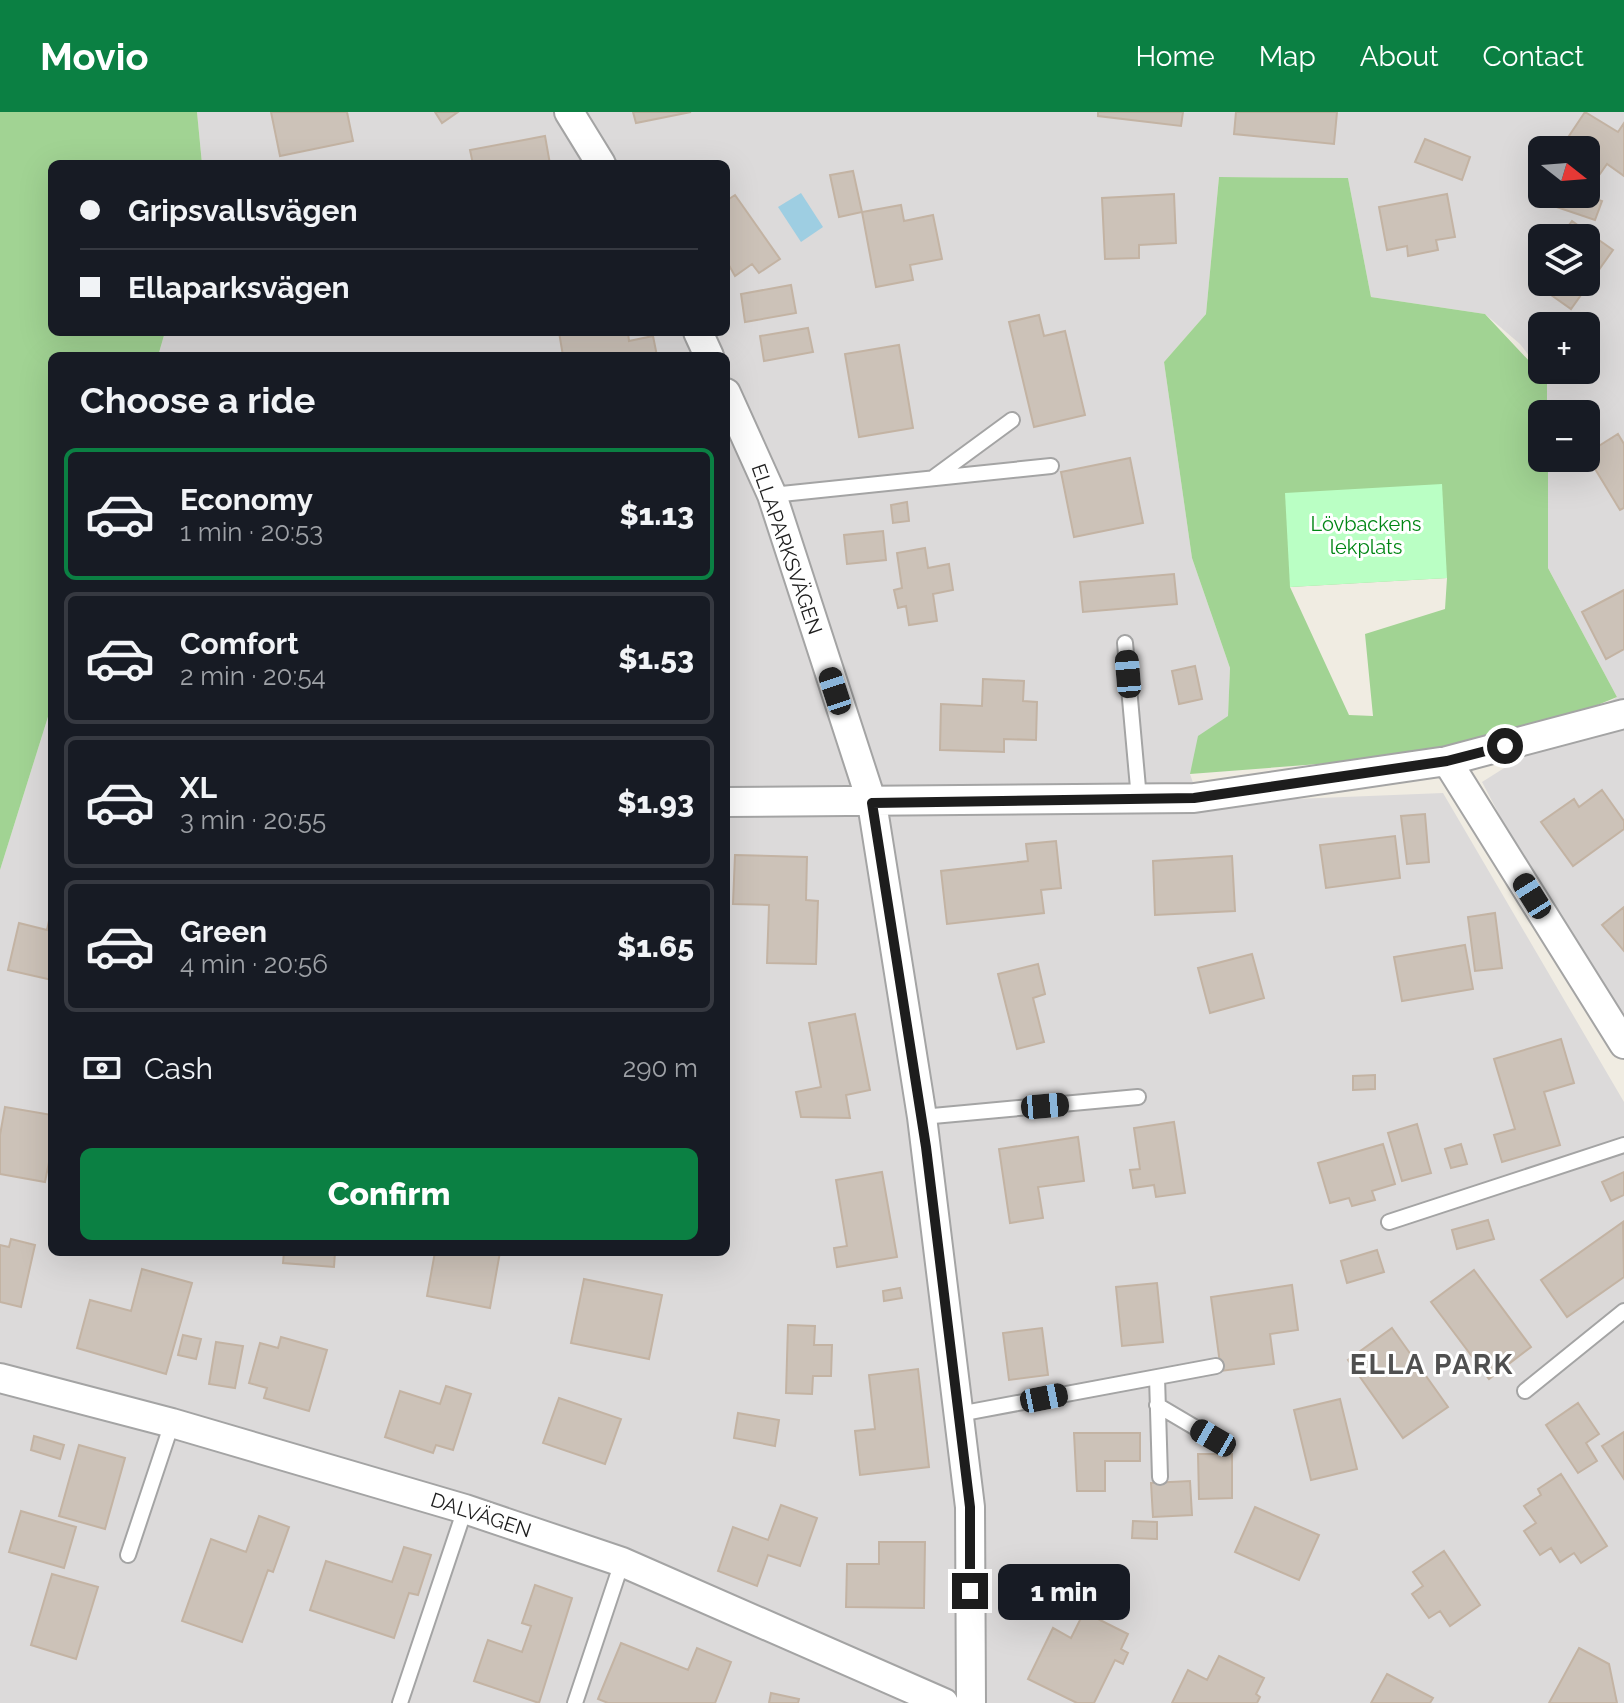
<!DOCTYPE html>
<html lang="en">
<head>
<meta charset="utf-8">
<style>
  body { margin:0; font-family:Raleway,sans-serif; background:#242831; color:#f1f3f6; height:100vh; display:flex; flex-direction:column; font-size:30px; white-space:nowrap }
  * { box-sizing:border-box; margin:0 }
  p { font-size:26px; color:#9ea1a6 }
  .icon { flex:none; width:44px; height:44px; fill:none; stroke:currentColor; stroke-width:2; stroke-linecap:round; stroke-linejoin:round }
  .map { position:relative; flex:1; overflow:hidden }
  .side { position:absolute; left:48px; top:240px; width:682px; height:904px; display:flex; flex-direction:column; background:#171b24; border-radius:12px; box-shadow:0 8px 32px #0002 }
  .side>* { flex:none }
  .guide { position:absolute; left:48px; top:48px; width:682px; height:176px; border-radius:12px; box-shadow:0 8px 32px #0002; display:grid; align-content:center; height:176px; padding:0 32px; background:#171b24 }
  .needle { width:52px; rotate:107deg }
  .fabs { position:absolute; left:1528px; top:24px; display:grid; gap:16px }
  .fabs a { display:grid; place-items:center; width:72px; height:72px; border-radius:12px; background:#171b24; box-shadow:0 8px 32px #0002; font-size:40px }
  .end { position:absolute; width:36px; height:36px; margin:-18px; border:10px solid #1d1d1d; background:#fff; box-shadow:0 0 0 4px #fff }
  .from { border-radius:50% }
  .bubble { position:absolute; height:56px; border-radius:12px; background:#171b24; box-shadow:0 8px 32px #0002; font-size:26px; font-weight:800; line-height:56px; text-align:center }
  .car { position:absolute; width:24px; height:48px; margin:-24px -12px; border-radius:10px; box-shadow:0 0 6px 2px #0007; background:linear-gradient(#222 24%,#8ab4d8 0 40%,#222 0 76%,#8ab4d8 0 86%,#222 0) }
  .guide b { display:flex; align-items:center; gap:28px; height:76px; font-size:30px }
  .guide b+b { border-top:2px solid #363941 }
  .guide i { width:20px; height:20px; background:#f1f3f6 }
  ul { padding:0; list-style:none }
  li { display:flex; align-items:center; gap:24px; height:132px; margin:0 16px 12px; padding:0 16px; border:4px solid #363941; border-radius:12px }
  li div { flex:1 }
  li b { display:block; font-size:30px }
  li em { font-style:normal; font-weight:800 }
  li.on { border-color:#0b8043 }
  li>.icon { width:72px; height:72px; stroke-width:1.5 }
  h2 { padding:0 32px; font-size:36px; line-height:96px }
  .pay { display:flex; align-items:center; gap:20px; height:88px; padding:0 32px; font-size:30px }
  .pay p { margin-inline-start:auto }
  .button { display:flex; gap:16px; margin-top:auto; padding:16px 32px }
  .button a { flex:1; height:92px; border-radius:12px; background:#0b8043; color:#fff; font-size:32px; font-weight:800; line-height:92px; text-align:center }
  header { display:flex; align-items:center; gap:48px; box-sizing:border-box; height:112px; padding:0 40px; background:#0b8043; color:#fff }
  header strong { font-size:38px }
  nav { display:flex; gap:44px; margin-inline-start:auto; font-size:28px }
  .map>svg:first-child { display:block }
  .residential { fill:#dcdada; fill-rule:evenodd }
  .forest { fill:#a1d393; fill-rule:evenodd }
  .park { fill:#baffc4 }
  .water { fill:#9ecee2 }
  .building { fill:#ccc2b8; stroke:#c3b3a3; stroke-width:2 }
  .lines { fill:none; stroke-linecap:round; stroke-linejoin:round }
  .lane-casing { stroke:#a4a4a4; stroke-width:18 }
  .street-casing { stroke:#a4a4a4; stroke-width:32 }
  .lane { stroke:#fff; stroke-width:14 }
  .street { stroke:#fff; stroke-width:28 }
  .route { stroke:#1d1d1d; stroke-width:10 }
  .labels { text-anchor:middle; stroke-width:6; stroke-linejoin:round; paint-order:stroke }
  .park-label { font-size:20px; fill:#008614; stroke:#fff }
  .street-label { font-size:20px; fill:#1d1d1d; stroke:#fff }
  .district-label { font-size:28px; font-weight:bold; letter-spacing:2px; fill:#505050; stroke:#fff }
</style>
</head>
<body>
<header>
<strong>Movio</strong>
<nav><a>Home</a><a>Map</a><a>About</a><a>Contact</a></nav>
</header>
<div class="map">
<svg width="1624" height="1591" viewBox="0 0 1624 1591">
  <rect width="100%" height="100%" fill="#f0ece2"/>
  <path class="residential" d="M197,0h1427v915l-72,-112 -70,-133 135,-85 -69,-129v-110h38v-44h-39v-35l-27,-35 -35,-30 -114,-17 -23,-119 -129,-1 -13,137 -42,48 28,196 38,110 -2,49 -38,57 10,29 243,-10 181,309v601h-1624v-833l52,-166v548h674v-896h-568l7,-24h561v-168h-524zM1542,38h44v44h-44zM1542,126h44v44h-44zM1542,214h44v44h-44z"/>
  <path class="forest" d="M0,0h197l5,52h-150v168h113l-7,24h-106v348l-52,166z
    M1219,65l129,1 23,119 114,17 62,66v34h-5v44h6v110l69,129 -131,54 -296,23 8,-38 30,-20 2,-48 -38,-110 -28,-196 42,-48zM1447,466l-2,31 -80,25 8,82 -24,-1 -59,-128z"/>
  <path class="park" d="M1442,372l5,94 -157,9 -5,-94z"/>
  <path class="water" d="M801,81l22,34 -22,15 -23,-35z"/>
  <path class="building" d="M271,0h76l6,29 -73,15z
    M435,0h23l-16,11z
    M633,0h58l-55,11z
    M1098,0h85l-2,14 -83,-10z
    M1236,0h101l-3,32 -100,-10z
    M1585,0l33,20 6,-9v53l-17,-12 -7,10 -14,-9v-15l-25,-2z
    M545,24l5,28h-77l-3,-14z
    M1425,27l45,18 -8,23 -47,-18z
    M853,59l9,41 -23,5 -9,-42z
    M1174,82l2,49 -37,2v13l-34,1 -3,-61z
    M1447,82l8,43 -19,3 2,10 -30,6 -1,-10 -20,4 -8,-43z
    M1548,82h34l20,7 -7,19 -50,-17z
    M735,83l45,64 -21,14 -7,-9 -17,12 -9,-16v-59z
    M901,93l3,16 29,-6 9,44 -32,6 3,15 -37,7 -14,-75z
    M1572,109l41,29 -42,59 -41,-29 12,-17v19h44v-44h-27z
    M791,173l5,28 -51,9 -4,-28z
    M1039,203l5,21 21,-5 20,84 -51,12 -25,-105z
    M808,216l5,24 -49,9 -4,-25z
    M559,220h69l1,9 24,-5 4,20h-94z
    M899,233l14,83 -54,9 -14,-83z
    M1618,322l6,10v64l-4,2 -34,-56z
    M1130,346l13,65 -69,14 -13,-65z
    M907,390l2,19 -16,2 -2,-18z
    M883,419l3,29 -39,4 -3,-29z
    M925,436l3,20 21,-4 4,26 -20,4 4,27 -28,4 -3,-19 -8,2 -4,-18 8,-2 -5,-35z
    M1174,462l3,30 -94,8 -3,-30z
    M1624,478v59l-18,10 -24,-47z
    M1195,554l7,33 -23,5 -7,-33z
    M983,567l41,2 -1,20 14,1 -1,38 -32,-1v13l-64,-2 1,-46 41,2z
    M1602,678l22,31v8l-51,37 -32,-44 33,-23 5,8z
    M1425,702l4,48 -22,2 -6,-48z
    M1395,724l5,42 -74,10 -6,-43z
    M1056,729l5,47 -20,2 3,23 -97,11 -6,-53 87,-10 -2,-17z
    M735,743l72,2 -1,43 12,1 -2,63 -49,-1 2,-58 -36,-1z
    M1232,744l3,55 -80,4 -2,-54z
    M52,795v73l-44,-10 11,-47 28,7z
    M1624,795v44l-22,-26z
    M1495,801l7,55 -27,3 -7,-54z
    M1465,833l8,44 -71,12 -8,-44z
    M1252,842l12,44 -54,15 -12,-45z
    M1038,852l7,30 -12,4 11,44 -27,7 -19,-75z
    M855,902l15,76 -24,5 4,23 -49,-1 -5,-25 25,-5 -12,-64z
    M1561,927l13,44 -30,9 16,53 -58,17 -8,-27 21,-6 -21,-70z
    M1375,963v14l-22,1v-14z
    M5,995l47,8v47h-3l-4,20 -45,-8v-39z
    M1174,1010l11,71 -29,4 -2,-12 -21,3 -3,-18 10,-1 -6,-41z
    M1417,1012l14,49 -29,8 -14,-48z
    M1078,1025l6,44 -46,6 5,31 -33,5 -11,-74z
    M1383,1032l12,40 -23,7 3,9 -23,6 -3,-8 -19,5 -12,-40z
    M1461,1032l6,20 -16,4 -6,-19z
    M882,1060l15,85 -60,10 -3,-19 13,-2 -11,-66z
    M1624,1060v23l-13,6 -9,-19z
    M1488,1108l6,19 -37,10 -5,-19z
    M1623,1110l1,55 -57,40 -26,-37z
    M11,1127l24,6 -14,62 -21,-5v-57l9,2z
    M1377,1138l7,22 -37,11 -6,-22z
    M284,1140h51l-1,15 -51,-4z
    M435,1140h65l-10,56 -63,-12z
    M142,1157l50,14 -26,91 -89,-26 13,-48 41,11z
    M1474,1158l57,77 -42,32 -58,-77z
    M584,1167l78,16 -13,64 -78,-16z
    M1157,1171l6,59 -41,4 -6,-59z
    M1292,1173l6,45 -28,4 4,30 -53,7 -10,-74z
    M900,1176l2,10 -18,3 -1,-10z
    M788,1213l27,1 -1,19h18l-1,31h-18l-1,18 -26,-1z
    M1042,1216l6,47 -39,5 -6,-47z
    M1392,1216l56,79 -45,31 -55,-78z
    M183,1223l18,4 -5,20 -18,-4z
    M281,1225l46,13 -18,61 -45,-13 3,-10 -18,-5 11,-40 18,5z
    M216,1230l27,4 -8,42 -26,-4z
    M918,1257l11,98 -69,8 -5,-44 20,-2 -6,-54z
    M446,1274l25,8 -18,56 -17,-5 -3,8 -48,-16 15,-46 40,13z
    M559,1286l62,21 -16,45 -62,-21z
    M1340,1287l17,70 -46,11 -17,-70z
    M1578,1291l21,31 -13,9 11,18 -19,12 -32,-48z
    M738,1301l41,7 -4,26 -41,-8z
    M1624,1320v47l-22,-33z
    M1074,1321h66v28h-35v30h-28z
    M34,1324l30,9 -4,14 -29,-9z
    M79,1333l46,13 -20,71 -46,-13z
    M1198,1342h34v44l-33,1z
    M1561,1362l46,72 -26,17 -7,-10 -14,9 -9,-14 -11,7 -16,-24 12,-8 -12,-17 17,-11 -3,-6z
    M1190,1369l2,34 -39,2 -2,-34z
    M781,1393l36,13 -17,48 -32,-11 -11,31 -39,-15 15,-44 35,13z
    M1255,1395l64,28 -20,45 -64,-28z
    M21,1399l55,16 -12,41 -55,-16z
    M259,1404l30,11 -16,45 -5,-2 -26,72 -60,-21 29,-82 35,13z
    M1133,1409l24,1v17l-25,-1z
    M879,1430h46l-1,66 -78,-1 1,-43h32z
    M404,1435l27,8 -13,40 -9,-2 -15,45 -84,-28 16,-49 66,21z
    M1444,1439l36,54 -30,21 -10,-15 -11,7 -17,-24 11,-8 -10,-14z
    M52,1462l46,13 -22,72 -45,-14z
    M535,1473l37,13 -33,105 -65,-22 14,-41 34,12 9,-26 -9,-3z
    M1084,1500l44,22 -7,15 7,4 -5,11 -8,-4 -21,43h-17l-49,-24 25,-51 18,10z
    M621,1531l67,27 9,-22 34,14 -16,41h-107l-10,-4z
    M1579,1536l30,16 8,39h-68z
    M1219,1544l45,22 -8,16 4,3 -3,6h-85l16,-33 19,10z
    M1387,1562l46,24 -3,5h-59z
    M771,1581l28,6 -1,4h-29z"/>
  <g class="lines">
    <g class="lane-casing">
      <path id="lane" d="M933,366l79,-58
        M772,383l279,-29
        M1125,531l14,156
        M922,1005l216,-20
        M1389,1110l235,-77
        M1157,1265l3,100
        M1525,1279l99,-80
        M1157,1293l56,33
        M959,1302l257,-48
        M128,1443l44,-132
        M400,1591l65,-194
        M575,1591l47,-141"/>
    </g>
    <g class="street-casing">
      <path id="street" d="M569,0l32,52
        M698,220l11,24
        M726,281l46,102 100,308 50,314 48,390 1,196
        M1447,649l177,283
        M726,690l468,-4 253,-37 177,-47
        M0,1266l172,45 293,86 157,53 322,141"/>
    </g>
    <use href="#lane" class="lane"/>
    <use href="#street" class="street"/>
  </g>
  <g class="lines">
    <path class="route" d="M970,1479v-84l-44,-360 -54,-344 322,-5 253,-37 58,-15"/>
  </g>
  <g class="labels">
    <g class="park-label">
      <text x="1366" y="419">Lövbackens<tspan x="1366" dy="23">lekplats</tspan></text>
    </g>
    <g class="street-label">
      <text transform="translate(787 437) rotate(71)" y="7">ELLAPARKSVÄGEN</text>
      <text transform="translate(481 1403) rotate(18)" y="7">DALVÄGEN</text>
    </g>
    <g class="district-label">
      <text x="1432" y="1262">ELLA PARK</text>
    </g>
  </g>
</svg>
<div class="fabs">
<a><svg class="needle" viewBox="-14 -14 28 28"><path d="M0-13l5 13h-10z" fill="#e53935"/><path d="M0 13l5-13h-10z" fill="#9ea1a6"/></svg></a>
<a><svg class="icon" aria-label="layers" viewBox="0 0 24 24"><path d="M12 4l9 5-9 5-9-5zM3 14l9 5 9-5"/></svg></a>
<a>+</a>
<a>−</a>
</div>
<i class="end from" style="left:1505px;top:634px"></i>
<i class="end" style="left:970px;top:1479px"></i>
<div class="bubble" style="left:998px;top:1452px;width:132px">1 min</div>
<i class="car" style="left:1128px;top:562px;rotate:355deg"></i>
<i class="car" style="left:835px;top:579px;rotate:342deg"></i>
<i class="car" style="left:1532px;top:784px;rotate:328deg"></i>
<i class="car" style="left:1045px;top:994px;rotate:85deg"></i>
<i class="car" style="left:1044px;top:1286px;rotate:79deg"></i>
<i class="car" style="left:1213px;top:1326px;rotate:300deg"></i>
<div class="guide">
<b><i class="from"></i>Gripsvallsvägen</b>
<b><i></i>Ellaparksvägen</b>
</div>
<section class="side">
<h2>Choose a ride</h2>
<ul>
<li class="on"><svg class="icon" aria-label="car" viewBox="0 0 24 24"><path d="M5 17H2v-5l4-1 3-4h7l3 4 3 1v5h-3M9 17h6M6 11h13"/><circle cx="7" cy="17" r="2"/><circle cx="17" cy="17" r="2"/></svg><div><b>Economy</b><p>1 min · 20:53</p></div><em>$1.13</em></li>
<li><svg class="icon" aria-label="car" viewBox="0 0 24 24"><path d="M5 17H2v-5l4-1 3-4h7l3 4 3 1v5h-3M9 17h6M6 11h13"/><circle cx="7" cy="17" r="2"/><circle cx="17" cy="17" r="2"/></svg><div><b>Comfort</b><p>2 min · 20:54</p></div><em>$1.53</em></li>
<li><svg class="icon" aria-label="car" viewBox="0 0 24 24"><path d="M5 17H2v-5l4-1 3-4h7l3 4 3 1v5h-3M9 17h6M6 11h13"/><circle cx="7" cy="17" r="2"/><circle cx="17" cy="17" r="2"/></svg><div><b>XL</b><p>3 min · 20:55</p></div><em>$1.93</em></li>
<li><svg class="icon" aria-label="car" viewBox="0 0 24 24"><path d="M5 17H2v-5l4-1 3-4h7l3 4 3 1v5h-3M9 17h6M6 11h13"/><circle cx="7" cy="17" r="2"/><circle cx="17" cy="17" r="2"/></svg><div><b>Green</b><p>4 min · 20:56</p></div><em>$1.65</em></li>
</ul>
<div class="pay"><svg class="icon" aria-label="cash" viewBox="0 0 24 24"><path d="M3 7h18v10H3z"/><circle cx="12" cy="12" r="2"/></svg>Cash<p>290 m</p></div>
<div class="button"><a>Confirm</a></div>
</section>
</div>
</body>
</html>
